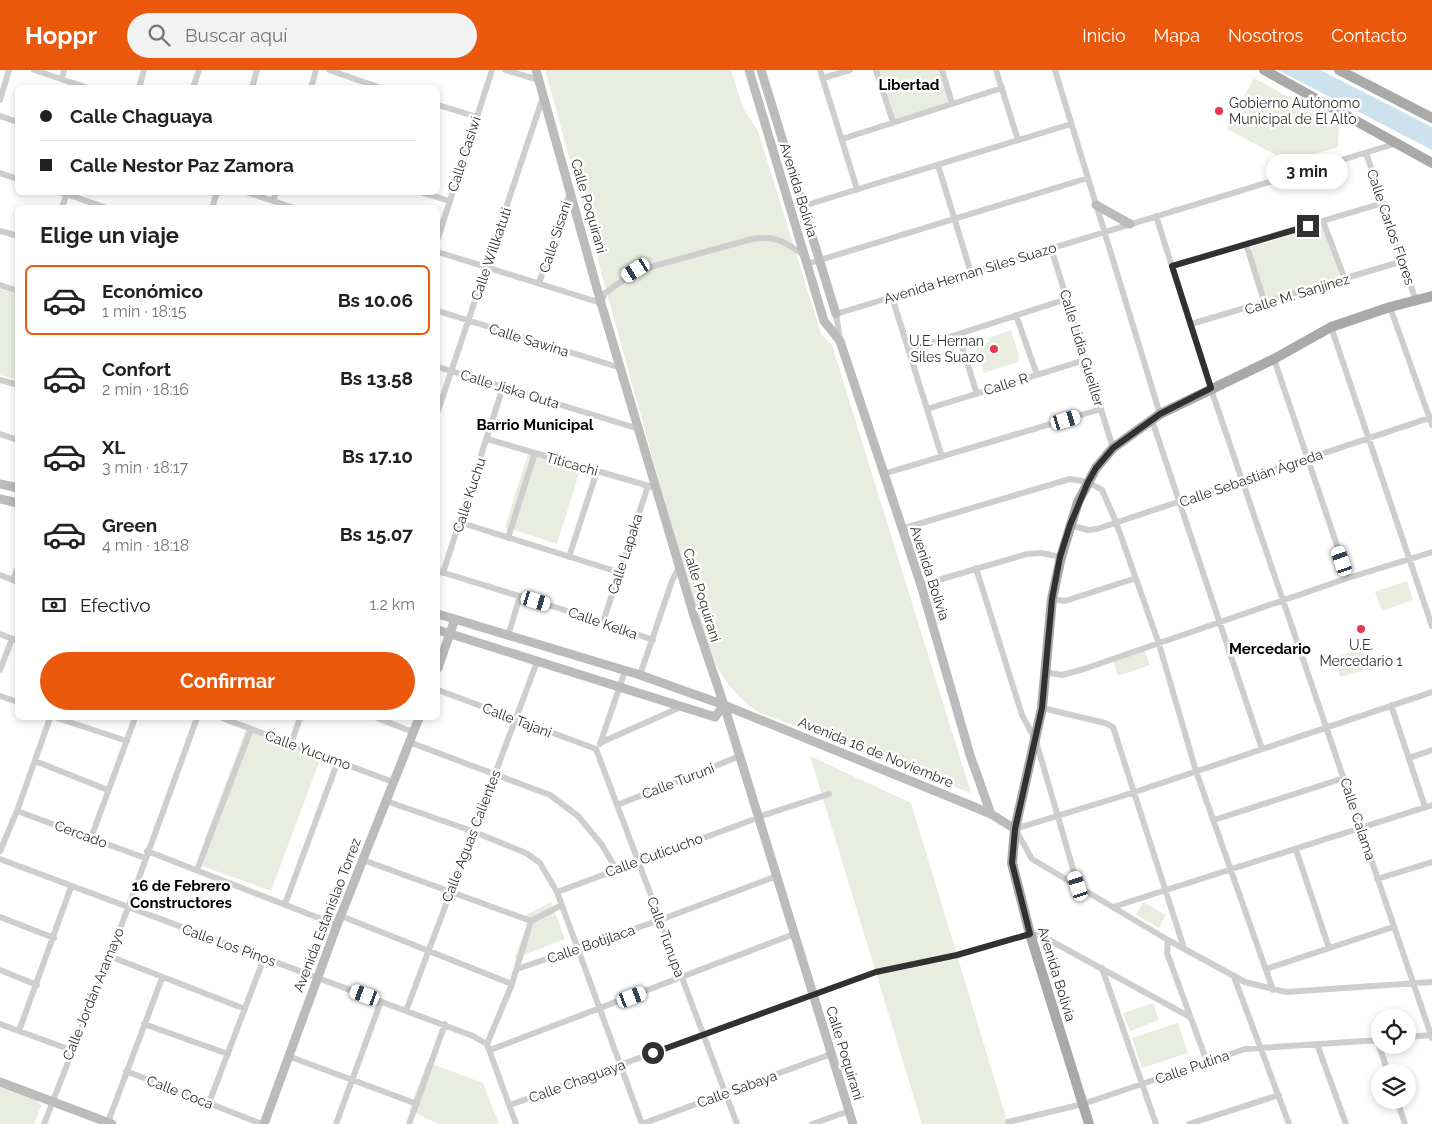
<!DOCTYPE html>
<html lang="es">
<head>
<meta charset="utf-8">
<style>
  body { margin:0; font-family:Raleway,sans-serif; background:#f2f2f2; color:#222; height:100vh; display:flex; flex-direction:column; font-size:19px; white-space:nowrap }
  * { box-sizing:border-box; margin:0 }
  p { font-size:16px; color:#767676 }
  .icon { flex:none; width:28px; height:28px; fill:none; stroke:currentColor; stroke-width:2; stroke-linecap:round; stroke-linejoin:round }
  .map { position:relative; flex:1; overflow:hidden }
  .panel { position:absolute; left:15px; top:135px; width:425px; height:515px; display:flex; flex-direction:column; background:#fff; border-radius:8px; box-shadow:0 2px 8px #0003 }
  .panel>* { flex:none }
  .banner { position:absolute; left:15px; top:15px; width:425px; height:110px; border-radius:8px; box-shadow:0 2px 8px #0003; display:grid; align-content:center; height:110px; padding:0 25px; background:#fff }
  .fabs { position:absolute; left:1371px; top:939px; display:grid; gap:10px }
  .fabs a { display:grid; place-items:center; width:45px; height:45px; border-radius:50%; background:#fff; box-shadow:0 2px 8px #0003; font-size:25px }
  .end { position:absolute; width:22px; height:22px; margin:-11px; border:6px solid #313131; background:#fff; box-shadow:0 0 0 2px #fff }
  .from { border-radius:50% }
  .bubble { position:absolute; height:35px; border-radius:18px; background:#fff; box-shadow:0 2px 8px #0003; font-size:16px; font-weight:700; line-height:35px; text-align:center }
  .car { position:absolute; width:15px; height:30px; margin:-15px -8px; border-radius:6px; box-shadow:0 0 4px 1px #0007; background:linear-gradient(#fff 24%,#345 0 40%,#fff 0 76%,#345 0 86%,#fff 0) }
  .banner b { display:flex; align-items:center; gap:18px; height:48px; font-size:19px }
  .banner b+b { border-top:1px solid #e0e0e0 }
  .banner i { width:12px; height:12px; background:#222 }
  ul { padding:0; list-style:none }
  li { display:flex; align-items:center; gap:15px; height:70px; margin:0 10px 8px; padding:0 15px; border:2px solid transparent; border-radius:8px }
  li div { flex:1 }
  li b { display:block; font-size:19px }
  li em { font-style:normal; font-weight:700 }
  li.selected { border-color:#ea580c }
  li>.icon { width:45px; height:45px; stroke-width:1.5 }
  h2 { padding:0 25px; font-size:22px; line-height:60px }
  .pay { display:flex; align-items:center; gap:12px; height:55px; padding:0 25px; font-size:19px }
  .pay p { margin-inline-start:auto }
  .cta { display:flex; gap:10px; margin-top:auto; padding:10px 25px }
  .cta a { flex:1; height:58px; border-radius:30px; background:#ea580c; color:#fff; font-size:20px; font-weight:700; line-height:58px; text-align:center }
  header { display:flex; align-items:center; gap:30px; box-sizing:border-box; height:70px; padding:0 25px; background:#ea580c; color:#fff }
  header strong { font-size:24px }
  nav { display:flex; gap:28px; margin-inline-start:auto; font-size:18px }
  .search { width:350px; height:45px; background:#f2f2f2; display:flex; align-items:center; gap:12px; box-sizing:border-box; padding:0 18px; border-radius:28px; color:#767676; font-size:19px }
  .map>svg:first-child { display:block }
  .green { fill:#e8eddf }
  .water { fill:#cce3ed }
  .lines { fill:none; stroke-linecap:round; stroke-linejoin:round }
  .street { stroke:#cecece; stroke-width:6 }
  .secondary { stroke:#bbb; stroke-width:9 }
  .primary { stroke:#a9a9a9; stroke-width:10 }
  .route { stroke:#313131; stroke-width:6 }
  .poi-dot { fill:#e53653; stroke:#fff; stroke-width:2 }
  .labels { text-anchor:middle; stroke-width:5; stroke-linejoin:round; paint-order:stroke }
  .poi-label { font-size:14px; fill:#313131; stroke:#fff; text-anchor:start }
  .street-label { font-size:14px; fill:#313131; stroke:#fff }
  .neighbourhood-label { font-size:15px; font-weight:bold; fill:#000; stroke:#fff }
</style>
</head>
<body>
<header>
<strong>Hoppr</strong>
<div class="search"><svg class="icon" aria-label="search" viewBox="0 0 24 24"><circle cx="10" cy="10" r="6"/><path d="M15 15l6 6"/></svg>Buscar aquí</div>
<nav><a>Inicio</a><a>Mapa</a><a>Nosotros</a><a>Contacto</a></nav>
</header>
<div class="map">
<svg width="1432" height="1054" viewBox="0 0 1432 1054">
  <rect width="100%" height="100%" fill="#fff"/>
  <path class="green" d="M545,0h186l12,38 15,23 63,203 11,11 139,448 -213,-81c-47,-31 -56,-84 -72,-134z
    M879,0h60l10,32 -54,17z
    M1254,8l40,22 13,11 32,15 -1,21 -49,15 -62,-33z
    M1322,155l17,50 -2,3 -69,22 -3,-2 -14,-47 2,-4z
    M0,219l17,5v86l-17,-5z
    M1011,260l8,26 -1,6 -34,11 -9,-26 14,-5 -1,-4z
    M529,381l52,16 -24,77 -52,-17z
    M1407,511l6,19 -31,11 -7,-19z
    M1143,576l7,19 -32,11 -6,-19z
    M1368,577l6,20 -34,10 -6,-20z
    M246,659l75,28 -50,134 -69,-25 7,-22 -5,-3z
    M810,686l101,47 97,321h-86z
    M551,832l14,37 -51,20 13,-34 -2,-7 2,-3z
    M1143,832l23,13 -7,13 -23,-13z
    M1153,933l6,17 -29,11 -7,-18z
    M1178,953l10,30 -46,15 -10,-30z
    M427,992l56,21 16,41h-61l-29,-14z
    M0,1016l37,13v3l5,2 -8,20h-34z"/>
  <path class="water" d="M1278,0h42l112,57v23z"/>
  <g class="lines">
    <path class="street" d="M34,0l54,18
      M329,0l52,18
      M505,0l34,10
      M820,0l37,119
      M876,0l17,52
      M942,0l10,33
      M996,0l22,70
      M1055,0l105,344
      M823,8l27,-8
      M62,9l2,-9
      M139,18l5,-18
      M193,18l6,-18
      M252,18l5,-18
      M311,18l5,-18
      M0,30l9,-30
      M438,35l39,12
      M0,46l18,6
      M842,69l160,-51
      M1366,83l50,148
      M938,95l33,108
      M0,103l18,6
      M60,122l47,16
      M246,122l48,16
      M421,122l28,9
      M273,131l3,-9
      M803,136l268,-82
      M62,138l5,-16
      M212,138l5,-16
      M1156,146l55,173 221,649
      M1323,151l22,59
      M0,161l18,5
      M438,168l54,-168
      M1246,174l19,60
      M1051,178l62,200
      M438,182l163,51 4,-10 31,-22 116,-32c24,-4 32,3 52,16
      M807,194l281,-86
      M1172,196l211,-63
      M539,213l31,-91
      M0,215l18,6
      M892,227l50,160
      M1390,237l42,118
      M438,241l183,57
      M1016,245l21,60
      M1191,254l212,-63
      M1331,257l101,299
      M958,264l19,60
      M840,269l-4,-25 558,-170
      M909,280l158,-51
      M1274,289l74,219
      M438,297l201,62
      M0,310l18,5
      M927,339l158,-49
      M438,341l105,-314
      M1152,350l110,329
      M0,364l18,6
      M487,369l169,49
      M883,404l218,-65
      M459,452l159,50
      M1070,455l18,5 9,-1 335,-112
      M901,459l169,-50 18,3 14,8 14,32 43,122 37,127 77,219
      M508,468l27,-85
      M569,487l28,-86
      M976,498l46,147 14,26 42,145
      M438,501l165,51 50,18
      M443,503l60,-186
      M0,505l18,7
      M13,510l5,-13
      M921,515l106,-31 14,-1 20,4
      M1052,529l13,2 71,-23
      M603,552l45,-136
      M0,564l18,7
      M508,566l12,-40
      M0,600l12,-31
      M1045,602l17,3 22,-6 264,-91 84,-26
      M640,605l32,-94 7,-14
      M438,620l158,59
      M1432,622l-300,101 -117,36 17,30 136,81 77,42 41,10 146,-10
      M0,626l18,6
      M1391,635l34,102
      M1042,638l63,15 8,4 71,221
      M57,648l70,23
      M222,648l171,64
      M377,648l36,14
      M409,672l141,53 28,21 24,29 14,24
      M602,672l81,-36
      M291,674l9,-26
      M600,674l25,-73
      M596,679l141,375
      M1409,688l23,-8
      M35,691l73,29
      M386,731l86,30 54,22 14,10 17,29 85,232
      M617,735l123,-49
      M17,741l128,47
      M758,747l71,-23
      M1214,750l130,-42
      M91,768l44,-120
      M1296,780l33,98
      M0,781l17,-40 33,-93
      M147,781l190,74
      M0,789l473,177 14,8 29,80
      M363,790l168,61
      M197,800l54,-141
      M1377,809l55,-17
      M557,822l195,-72
      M285,834l53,-143
      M1113,837l319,-102
      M341,846l171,68
      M0,847l54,21
      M1168,870l-1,13 40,109
      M109,886l136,53
      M1102,898l54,156
      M517,899l143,-49 117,-44
      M1266,899l127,-42
      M0,900l37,15
      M1234,907l55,147
      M406,941l131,-349
      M0,954l71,26
      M144,954l84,30
      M19,961l52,-144
      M1408,967l23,-2
      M1377,970l11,32
      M487,974l25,-60 19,-63 31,-16
      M1317,974l29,80
      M490,980l304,-116
      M288,986l129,48
      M126,1001l136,53
      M1397,1030l8,24
      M209,1033l55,-145
      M510,1035l365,-133 82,-17 73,-21 12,2 148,81
      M108,1052l54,-144
      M1008,1052l75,-18 162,-55 135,-9
      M44,1054l84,-216 69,-190
      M336,1054l45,-123
      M409,1054l36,-100
      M642,1054l189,-70
      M812,1054l37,-13
      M1189,1054l90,-29"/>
    <path class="secondary" d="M536,0l65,233 93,313 30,89 129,419
      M749,0l75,251 16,20 81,244 49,170 21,59
      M761,0l75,244
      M1096,135l34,19
      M0,414l18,4
      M0,429l18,4
      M438,544l202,61 84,30 248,101 19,8 24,15
      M438,560l277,87 9,-12
      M438,598l17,-49
      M0,1012l112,42
      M264,1054l73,-199 82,-207"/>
    <path class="primary" d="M1264,0l168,93
      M1339,0l93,48
      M1089,1054l-59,-190 -18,-71 3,-34 27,-121 10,-109 9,-42 17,-55 18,-34 17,-20 47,-34 114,-55 57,-32 59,-20 42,-11"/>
  </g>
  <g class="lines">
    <path class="route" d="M653,983l223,-81 81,-17 73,-21 -18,-71 3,-34 27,-121 10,-109 8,-42 10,-32 18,-43 8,-14 17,-20 47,-34 51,-26 -39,-122 136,-40"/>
  </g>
  <g class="poi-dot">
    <circle cx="1219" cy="41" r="5"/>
    <circle cx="994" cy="279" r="5"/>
    <circle cx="1361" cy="559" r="5"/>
  </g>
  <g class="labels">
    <g class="poi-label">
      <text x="1229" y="38">Gobierno Autónomo<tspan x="1229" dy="16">Municipal de El Alto</tspan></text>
      <text x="984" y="276" text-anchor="end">U.E. Hernan<tspan x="984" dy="16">Siles Suazo</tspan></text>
      <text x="1361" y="580" text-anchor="middle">U.E.<tspan x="1361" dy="16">Mercedario 1</tspan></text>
    </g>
    <g class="street-label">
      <text transform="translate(464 84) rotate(-72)" y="5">Calle Casiwi</text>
      <text transform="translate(799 120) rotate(73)" y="5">Avenida Bolivia</text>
      <text transform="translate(589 136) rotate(74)" y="5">Calle Poquirani</text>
      <text transform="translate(1391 157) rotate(71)" y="5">Calle Carlos Flores</text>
      <text transform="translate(555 167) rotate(-72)" y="5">Calle Sisani</text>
      <text transform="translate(491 184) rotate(-71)" y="5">Calle Willkatuti</text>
      <text transform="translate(970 203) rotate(-17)" y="5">Avenida Hernan Siles Suazo</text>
      <text transform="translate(1297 224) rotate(-17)" y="5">Calle M. Sanjinez</text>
      <text transform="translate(529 270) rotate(17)" y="5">Calle Sawina</text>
      <text transform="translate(1082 278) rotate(73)" y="5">Calle Lidia Gueiller</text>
      <text transform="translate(1006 314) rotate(-17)" y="5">Calle R</text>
      <text transform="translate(510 319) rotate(17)" y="5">Calle Jiska Quta</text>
      <text transform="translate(572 394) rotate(16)" y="5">Titicachi</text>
      <text transform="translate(1251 408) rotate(-19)" y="5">Calle Sebastián Ágreda</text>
      <text transform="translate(469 425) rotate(-72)" y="5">Calle Kuchu</text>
      <text transform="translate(625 484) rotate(-72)" y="5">Calle Lapaka</text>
      <text transform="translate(930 503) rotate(72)" y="5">Avenida Bolivia</text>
      <text transform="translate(702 525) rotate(73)" y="5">Calle Poquirani</text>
      <text transform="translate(603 553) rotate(19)" y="5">Calle Kelka</text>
      <text transform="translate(517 650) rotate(21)" y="5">Calle Tajani</text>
      <text transform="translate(308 680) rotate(20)" y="5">Calle Yucumo</text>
      <text transform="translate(876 682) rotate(22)" y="5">Avenida 16 de Noviembre</text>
      <text transform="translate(678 711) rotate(-21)" y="5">Calle Turuni</text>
      <text transform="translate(1358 749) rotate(72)" y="5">Calle Calama</text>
      <text transform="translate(81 764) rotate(20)" y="5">Cercado</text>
      <text transform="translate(471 766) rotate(-69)" y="5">Calle Aguas Calientes</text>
      <text transform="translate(654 785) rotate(-20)" y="5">Calle Cuticucho</text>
      <text transform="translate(327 845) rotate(-69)" y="5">Avenida Estanislao Torrez</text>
      <text transform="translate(666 867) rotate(70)" y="5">Calle Tunupa</text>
      <text transform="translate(591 874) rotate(-19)" y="5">Calle Botijlaca</text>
      <text transform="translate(229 875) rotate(20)" y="5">Calle Los Pinos</text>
      <text transform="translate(1057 904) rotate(73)" y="5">Avenida Bolivia</text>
      <text transform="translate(93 924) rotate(-68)" y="5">Calle Jordán Aramayo</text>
      <text transform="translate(845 983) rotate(73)" y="5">Calle Poquirani</text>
      <text transform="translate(1192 997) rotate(-19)" y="5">Calle Putina</text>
      <text transform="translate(577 1011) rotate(-20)" y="5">Calle Chaguaya</text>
      <text transform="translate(737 1019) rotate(-20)" y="5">Calle Sabaya</text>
      <text transform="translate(180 1022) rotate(21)" y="5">Calle Coca</text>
    </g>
    <g class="neighbourhood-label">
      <text x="909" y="20">Libertad</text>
      <text x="535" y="360">Barrio Municipal</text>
      <text x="1270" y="584">Mercedario</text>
      <text x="181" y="821">16 de Febrero<tspan x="181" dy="17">Constructores</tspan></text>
    </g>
  </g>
</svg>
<div class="fabs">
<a><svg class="icon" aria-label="locate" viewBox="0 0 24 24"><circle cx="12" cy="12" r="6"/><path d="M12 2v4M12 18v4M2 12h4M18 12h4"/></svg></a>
<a><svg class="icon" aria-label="layers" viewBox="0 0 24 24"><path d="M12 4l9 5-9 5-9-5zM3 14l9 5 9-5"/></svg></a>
</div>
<i class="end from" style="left:653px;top:983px"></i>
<i class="end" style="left:1308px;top:156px"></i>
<div class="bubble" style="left:1266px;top:84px;width:82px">3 min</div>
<i class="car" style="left:636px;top:200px;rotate:238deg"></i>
<i class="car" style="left:1066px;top:350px;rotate:73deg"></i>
<i class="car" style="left:1342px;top:491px;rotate:341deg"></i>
<i class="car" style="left:536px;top:531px;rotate:107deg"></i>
<i class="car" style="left:1078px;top:816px;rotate:342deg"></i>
<i class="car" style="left:365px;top:925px;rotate:290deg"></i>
<i class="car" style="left:632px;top:927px;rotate:69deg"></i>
<div class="banner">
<b><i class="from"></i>Calle Chaguaya</b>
<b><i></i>Calle Nestor Paz Zamora</b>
</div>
<section class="panel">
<h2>Elige un viaje</h2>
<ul>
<li class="selected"><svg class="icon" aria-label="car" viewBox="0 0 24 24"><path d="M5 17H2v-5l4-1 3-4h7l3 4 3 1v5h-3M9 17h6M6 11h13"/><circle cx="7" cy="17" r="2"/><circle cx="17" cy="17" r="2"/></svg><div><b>Económico</b><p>1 min · 18:15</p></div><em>Bs 10.06</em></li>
<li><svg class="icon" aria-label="car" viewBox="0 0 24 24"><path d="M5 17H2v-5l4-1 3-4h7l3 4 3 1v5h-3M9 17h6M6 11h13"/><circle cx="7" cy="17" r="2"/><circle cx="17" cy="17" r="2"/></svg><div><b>Confort</b><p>2 min · 18:16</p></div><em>Bs 13.58</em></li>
<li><svg class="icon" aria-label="car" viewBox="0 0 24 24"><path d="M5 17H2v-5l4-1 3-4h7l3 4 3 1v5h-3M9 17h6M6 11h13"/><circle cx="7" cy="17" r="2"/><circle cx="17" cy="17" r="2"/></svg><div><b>XL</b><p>3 min · 18:17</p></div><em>Bs 17.10</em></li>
<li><svg class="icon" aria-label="car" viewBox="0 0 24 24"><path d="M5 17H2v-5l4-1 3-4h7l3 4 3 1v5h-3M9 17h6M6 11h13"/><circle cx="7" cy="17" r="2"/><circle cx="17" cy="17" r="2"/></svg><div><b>Green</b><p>4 min · 18:18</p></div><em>Bs 15.07</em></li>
</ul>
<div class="pay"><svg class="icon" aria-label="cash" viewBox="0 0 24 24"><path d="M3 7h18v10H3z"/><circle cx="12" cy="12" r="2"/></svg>Efectivo<p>1.2 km</p></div>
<div class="cta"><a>Confirmar</a></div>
</section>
</div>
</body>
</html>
